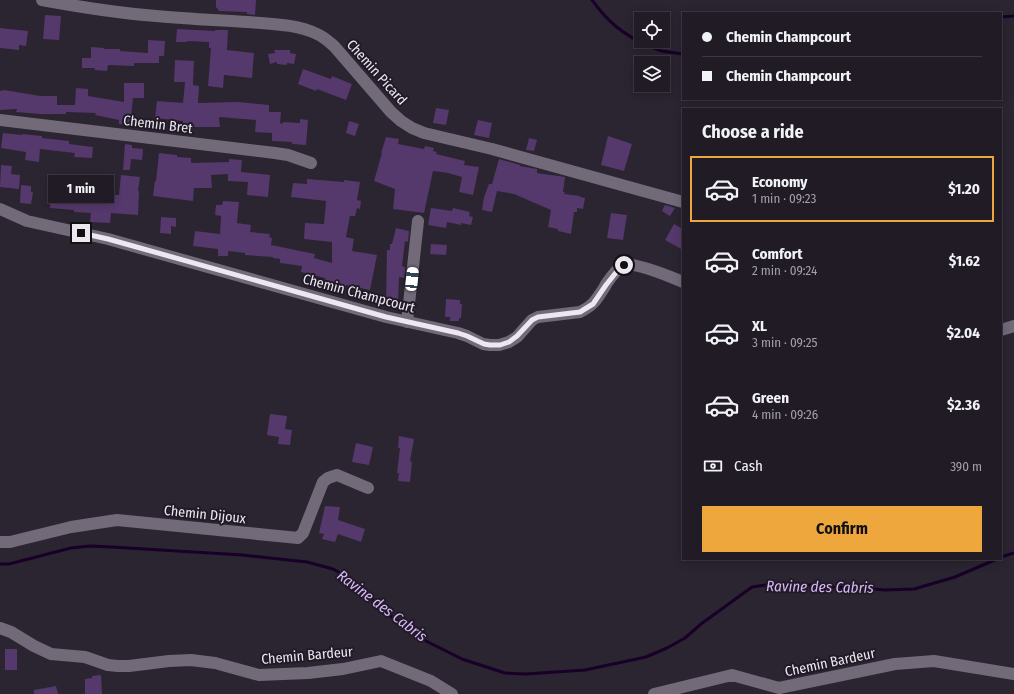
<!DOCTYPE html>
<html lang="en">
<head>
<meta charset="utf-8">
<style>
  body { margin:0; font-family:"Fira Sans Condensed",sans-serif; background:#2d2832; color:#f1f3f6; height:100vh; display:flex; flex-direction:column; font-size:15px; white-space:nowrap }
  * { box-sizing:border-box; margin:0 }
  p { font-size:13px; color:#a2a1a7 }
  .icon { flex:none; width:22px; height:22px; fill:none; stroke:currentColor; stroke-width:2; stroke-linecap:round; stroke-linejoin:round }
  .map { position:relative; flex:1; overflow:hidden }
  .drawer { position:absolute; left:682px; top:108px; width:320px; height:452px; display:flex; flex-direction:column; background:#201b25; border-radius:0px; box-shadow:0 2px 10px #0003,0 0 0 1px #3d3942 }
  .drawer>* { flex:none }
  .guide { position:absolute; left:682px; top:12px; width:320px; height:88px; border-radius:0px; box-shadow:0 2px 10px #0003,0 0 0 1px #3d3942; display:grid; align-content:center; height:88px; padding:0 20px; background:#201b25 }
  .fabs { position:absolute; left:634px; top:12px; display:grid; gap:8px }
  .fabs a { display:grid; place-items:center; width:36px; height:36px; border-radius:0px; background:#201b25; box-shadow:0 2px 10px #0003,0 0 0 1px #3d3942; font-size:20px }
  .end { position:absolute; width:18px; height:18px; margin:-9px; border:5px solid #ece7f0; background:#111; box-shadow:0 0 0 2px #111 }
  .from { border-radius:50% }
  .bubble { position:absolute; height:28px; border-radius:0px; background:#201b25; box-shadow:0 2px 10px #0003,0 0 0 1px #3d3942; font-size:13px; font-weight:700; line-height:28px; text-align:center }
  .car { position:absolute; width:12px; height:24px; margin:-12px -6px; border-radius:5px; box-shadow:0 0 3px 1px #0007; background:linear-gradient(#fff 24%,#345 0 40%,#fff 0 76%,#345 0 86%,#fff 0) }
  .guide b { display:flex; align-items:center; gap:14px; height:38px; font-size:15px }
  .guide b+b { border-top:1px solid #3d3942 }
  .guide i { width:10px; height:10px; background:#f1f3f6 }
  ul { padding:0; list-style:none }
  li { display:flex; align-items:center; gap:12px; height:66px; margin:0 8px 6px; padding:0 12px; border:2px solid transparent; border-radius:0px }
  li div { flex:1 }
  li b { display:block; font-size:15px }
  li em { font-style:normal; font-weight:700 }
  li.active { border-color:#eea73d }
  li>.icon { width:36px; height:36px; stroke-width:1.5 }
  h2 { padding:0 20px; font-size:18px; line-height:48px }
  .pay { display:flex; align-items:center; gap:10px; height:44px; padding:0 20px; font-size:15px }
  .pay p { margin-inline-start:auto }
  .primary-button { display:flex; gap:8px; margin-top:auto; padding:8px 20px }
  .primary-button a { flex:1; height:46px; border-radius:0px; background:#eea73d; color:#111; font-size:16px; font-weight:700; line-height:46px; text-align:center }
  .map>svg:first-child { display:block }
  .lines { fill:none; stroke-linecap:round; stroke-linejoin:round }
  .stream { stroke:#180029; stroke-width:3 }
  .building { fill:#55386c }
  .minor { stroke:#726a79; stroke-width:12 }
  .route { stroke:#ece7f0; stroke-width:5 }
  .labels { text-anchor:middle; stroke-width:4; stroke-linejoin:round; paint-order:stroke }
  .street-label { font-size:14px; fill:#ece7f0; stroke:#211b27 }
  .water-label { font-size:15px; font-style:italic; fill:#dab8f9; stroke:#211b27 }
</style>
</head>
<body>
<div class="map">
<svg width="1014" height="694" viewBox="0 0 1014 694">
  <rect width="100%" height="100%" fill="#2b2431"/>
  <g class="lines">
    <path class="stream" d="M592,0c15,21 30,34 55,45 4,2 9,4 14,6 7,1 15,2 22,3
      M1001,17l13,-1
      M1001,557l13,-4
      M0,564h9l62,-16 19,-2 22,1 130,8 65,7 26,7 18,10 38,36 37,26 36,18 43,14 21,1 59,-4 61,-13 21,-9 18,-10 16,-14 51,-37 21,-3 37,1 21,2 30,1 24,2 29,-1 41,-12 42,-18"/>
  </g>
  <path class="building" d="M216,0h40l-1,15 -8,-1v-2l-28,-1 -3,-4z
    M45,15l16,1 -2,24 -16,-1z
    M0,28l28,3 -2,15 -7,-1v5l-19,-2z
    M177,29l38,2v-1h13l-1,20 27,3 -2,25 -28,-3 -1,13 -15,-2 3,-38h-2v-6l-22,-1v1h-11z
    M148,40l17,1 -1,15h-5v7h-25v3l-26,-1 -1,6 -13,-1 1,-2h-13v-10h9v-11l13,1v1h16v2l28,2z
    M274,50h16v3l6,1 -2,10 -7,-1v2l-10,-1v-2l-7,2 -2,-10 7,-1z
    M175,60l19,1 -1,24 6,1 -1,17 40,-1 31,3v7h12l-1,11 3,1v-2l17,1v-4l8,1 -2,25 -14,-1v-2l-20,-1v-8l-17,-1 1,-12 -37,-3 1,10h-27v4l-10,-1v-9l-28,-3 2,-17 26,2 2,-21h-11z
    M303,69l28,10 1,-3 20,8 -6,16 -29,-11 -1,2 -18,-7z
    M124,83h20v15h-11l-3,27 -11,-1v-4l-24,-5 1,-2 -30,-1v2h-26l-24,-2 1,-3 -17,1v-19l4,-1 36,6h17v9h18l1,-17 12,1v7l36,6z
    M436,108l13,2 -3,15 -13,-2z
    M478,120l14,3 -3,15 -15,-3z
    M349,121l10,3 -4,12 -9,-3z
    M3,133l19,2v-1l20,2v2l27,3v3l24,3 -1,11 -18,-1 1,-4 -35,-4 -1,13 -14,-2 1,-8 -25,-4z
    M608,136l24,8 -8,27 -23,-6z
    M386,137l13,2 -1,5 26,5 1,-3 9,2 -1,3 4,1 -1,2 29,7 -1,4 15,2 -6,28 -14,-3 3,-15 -14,-4 -15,-2 -9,42 -31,-4 2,-20 -21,-8 8,-28h-1z
    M529,138l8,2 -3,11 -8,-1z
    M125,144l7,1v3l11,1 -1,11 -11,-1 -1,11h-7z
    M159,153l18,2v2l14,1v5l38,-1v-3l13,1 -1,12 29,3 -2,22 -21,-2 1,-13 -20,-1v-7l-17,1 1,13h-18l-1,13 -40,-5 2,-15h1z
    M499,159l21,6v1l17,3v4l28,4 -2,15h2l-1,2 16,2v1l5,1 -2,11 -6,-1v4h-3l-3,22 -13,-3v-2l-10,-2 3,-17 -37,-16 -17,-3 -5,21 -10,-2 2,-13 5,-13h3z
    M1,165l11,1 -1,8 9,1 -1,14 -19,-2z
    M121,175l19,2 -2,14h1l-1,24 -27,-2 -1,10 -20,-1 1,-9 -17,-1v-2l-24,-2 1,-20 22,1 -1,4 28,2h19z
    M307,179l37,3v-2l16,2 -3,18 4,1 -1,8 -3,-1 -2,8h-5l-4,21 8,2 -2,12 25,4 -7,35 -24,-5 -1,6 -21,-1 1,-12 -24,-6 1,-6 -22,-3v-4l-7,-1v-1l-28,-2v-2l-17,-2v5h-10v-7l-25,-3 2,-15 25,3 1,-18 -6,-1 1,-10h6l1,-4 16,1 -2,21 14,2 -1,7 20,2 -1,3 3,1 -1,7 44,9 -1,4 18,5v-21l-28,-3 1,-16 19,1 2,-23 -35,-4 2,-14 14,1z
    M21,185l10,1v6h2l-2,12 -11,-1z
    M665,205l10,3 -5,8 -8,-5z
    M431,208l21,3 1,-3 17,4 -1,4 4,1 -2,8 -10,-2v2l-14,-3 -1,6 -18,-3z
    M611,213l16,2 -4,25 -16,-2z
    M161,217l15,1v9l-5,-1v8l-11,-1z
    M674,224l9,5v21l-18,-10z
    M396,228l13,3 -1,11 -3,-1 -3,25 3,1v4l-1,7 -5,-1 -1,25h-12l1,-52h3v-6h2z
    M431,244l16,1 -1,10 -16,-1z
    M446,299l14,1v4h2l-1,14h-2v3h-9v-4h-5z
    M270,414l17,2 -2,13 7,1 -2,15 -12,-1 1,-7 -12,-2z
    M399,436l15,3 -4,22 2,1 -2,20 -12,-1 1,-8h-2l3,-25h-2z
    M356,443l17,4 -4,18 -17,-3z
    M325,506l15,1 -2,13 27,9 -4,13 -23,-8 -3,8 -13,-3 2,-5 -5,-1 3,-13z
    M5,649h12v21h-12z
    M101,675l1,19h-17v-15l7,-1v-2z
    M56,686l2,8h-24v-4z"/>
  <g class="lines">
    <path class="minor" d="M42,0c38,7 76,13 114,16 31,3 61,4 92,6 22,2 49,2 69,12 7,3 11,7 17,12l57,66 10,9 11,7 12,5 68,16 191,53
      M0,120l275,33 13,2 23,8
      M0,209l27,12 81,18 278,78 72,16 9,3 16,8 7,1h9l10,-3 8,-5 15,-17 6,-3 42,-5c14,-7 16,-12 24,-24 3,-6 14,-21 20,-23 12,-3 47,12 59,17
      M407,322l11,-101
      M1001,330l13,-4
      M0,542h10l61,-15 46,-7 181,18 5,-5 20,-51 5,-4 9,-3 31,13
      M0,628l11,4 23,14 17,8 34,3 23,8 10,1h11l40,-5 22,-1 24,3 44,12 49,-2 35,-4 38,-8 50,20 21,13
      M654,694l78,-19 47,13 116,-24 39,-3 80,13"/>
  </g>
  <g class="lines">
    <path class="route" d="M81,233l27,6 278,78 72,16 9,3 17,8 6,1h10l9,-3 8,-6 15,-16 6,-3 42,-5 13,-8 13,-19 12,-15 6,-5"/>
  </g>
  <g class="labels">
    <g class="street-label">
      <text transform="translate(377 72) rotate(48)" y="5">Chemin Picard</text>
      <text transform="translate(158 124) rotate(7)" y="5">Chemin Bret</text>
      <text transform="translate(359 293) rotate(15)" y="5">Chemin Champcourt</text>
      <text transform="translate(205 514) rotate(6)" y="5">Chemin Dijoux</text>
      <text transform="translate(307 655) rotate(-5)" y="5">Chemin Bardeur</text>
      <text transform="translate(830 662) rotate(-12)" y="5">Chemin Bardeur</text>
    </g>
    <g class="water-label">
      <text transform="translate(820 587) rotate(1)" y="5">Ravine des Cabris</text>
      <text transform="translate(382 606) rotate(37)" y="5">Ravine des Cabris</text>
    </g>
  </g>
</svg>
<div class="fabs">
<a><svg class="icon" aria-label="locate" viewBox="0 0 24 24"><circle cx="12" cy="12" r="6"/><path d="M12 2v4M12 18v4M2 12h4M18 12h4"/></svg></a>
<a><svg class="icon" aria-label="layers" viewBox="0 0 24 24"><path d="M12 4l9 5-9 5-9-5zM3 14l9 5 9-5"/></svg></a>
</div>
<i class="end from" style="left:624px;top:265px"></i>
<i class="end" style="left:81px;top:233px"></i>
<div class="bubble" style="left:48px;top:175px;width:66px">1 min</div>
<i class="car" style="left:412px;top:279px;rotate:6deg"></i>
<div class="guide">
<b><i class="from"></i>Chemin Champcourt</b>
<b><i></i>Chemin Champcourt</b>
</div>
<section class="drawer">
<h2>Choose a ride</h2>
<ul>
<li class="active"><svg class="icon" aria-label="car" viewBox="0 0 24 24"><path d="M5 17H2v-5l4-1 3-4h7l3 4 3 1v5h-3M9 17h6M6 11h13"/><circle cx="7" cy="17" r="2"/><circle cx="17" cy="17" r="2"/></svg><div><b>Economy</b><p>1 min · 09:23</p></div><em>$1.20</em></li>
<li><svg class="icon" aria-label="car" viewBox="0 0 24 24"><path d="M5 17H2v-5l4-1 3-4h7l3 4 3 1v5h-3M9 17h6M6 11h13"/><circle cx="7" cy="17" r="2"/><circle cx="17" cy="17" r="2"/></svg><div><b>Comfort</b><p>2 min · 09:24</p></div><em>$1.62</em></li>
<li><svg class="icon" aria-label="car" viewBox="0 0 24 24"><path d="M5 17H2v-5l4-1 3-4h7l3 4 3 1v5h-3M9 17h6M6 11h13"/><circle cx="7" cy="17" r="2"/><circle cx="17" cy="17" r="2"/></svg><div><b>XL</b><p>3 min · 09:25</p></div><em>$2.04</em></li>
<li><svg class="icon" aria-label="car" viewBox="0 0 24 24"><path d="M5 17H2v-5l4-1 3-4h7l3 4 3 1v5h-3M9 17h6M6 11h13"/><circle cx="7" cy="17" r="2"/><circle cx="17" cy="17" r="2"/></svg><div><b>Green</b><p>4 min · 09:26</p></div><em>$2.36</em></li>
</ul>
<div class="pay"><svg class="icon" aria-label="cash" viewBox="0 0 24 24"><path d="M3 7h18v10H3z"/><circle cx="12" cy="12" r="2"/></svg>Cash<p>390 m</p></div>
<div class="primary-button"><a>Confirm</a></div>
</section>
</div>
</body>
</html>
